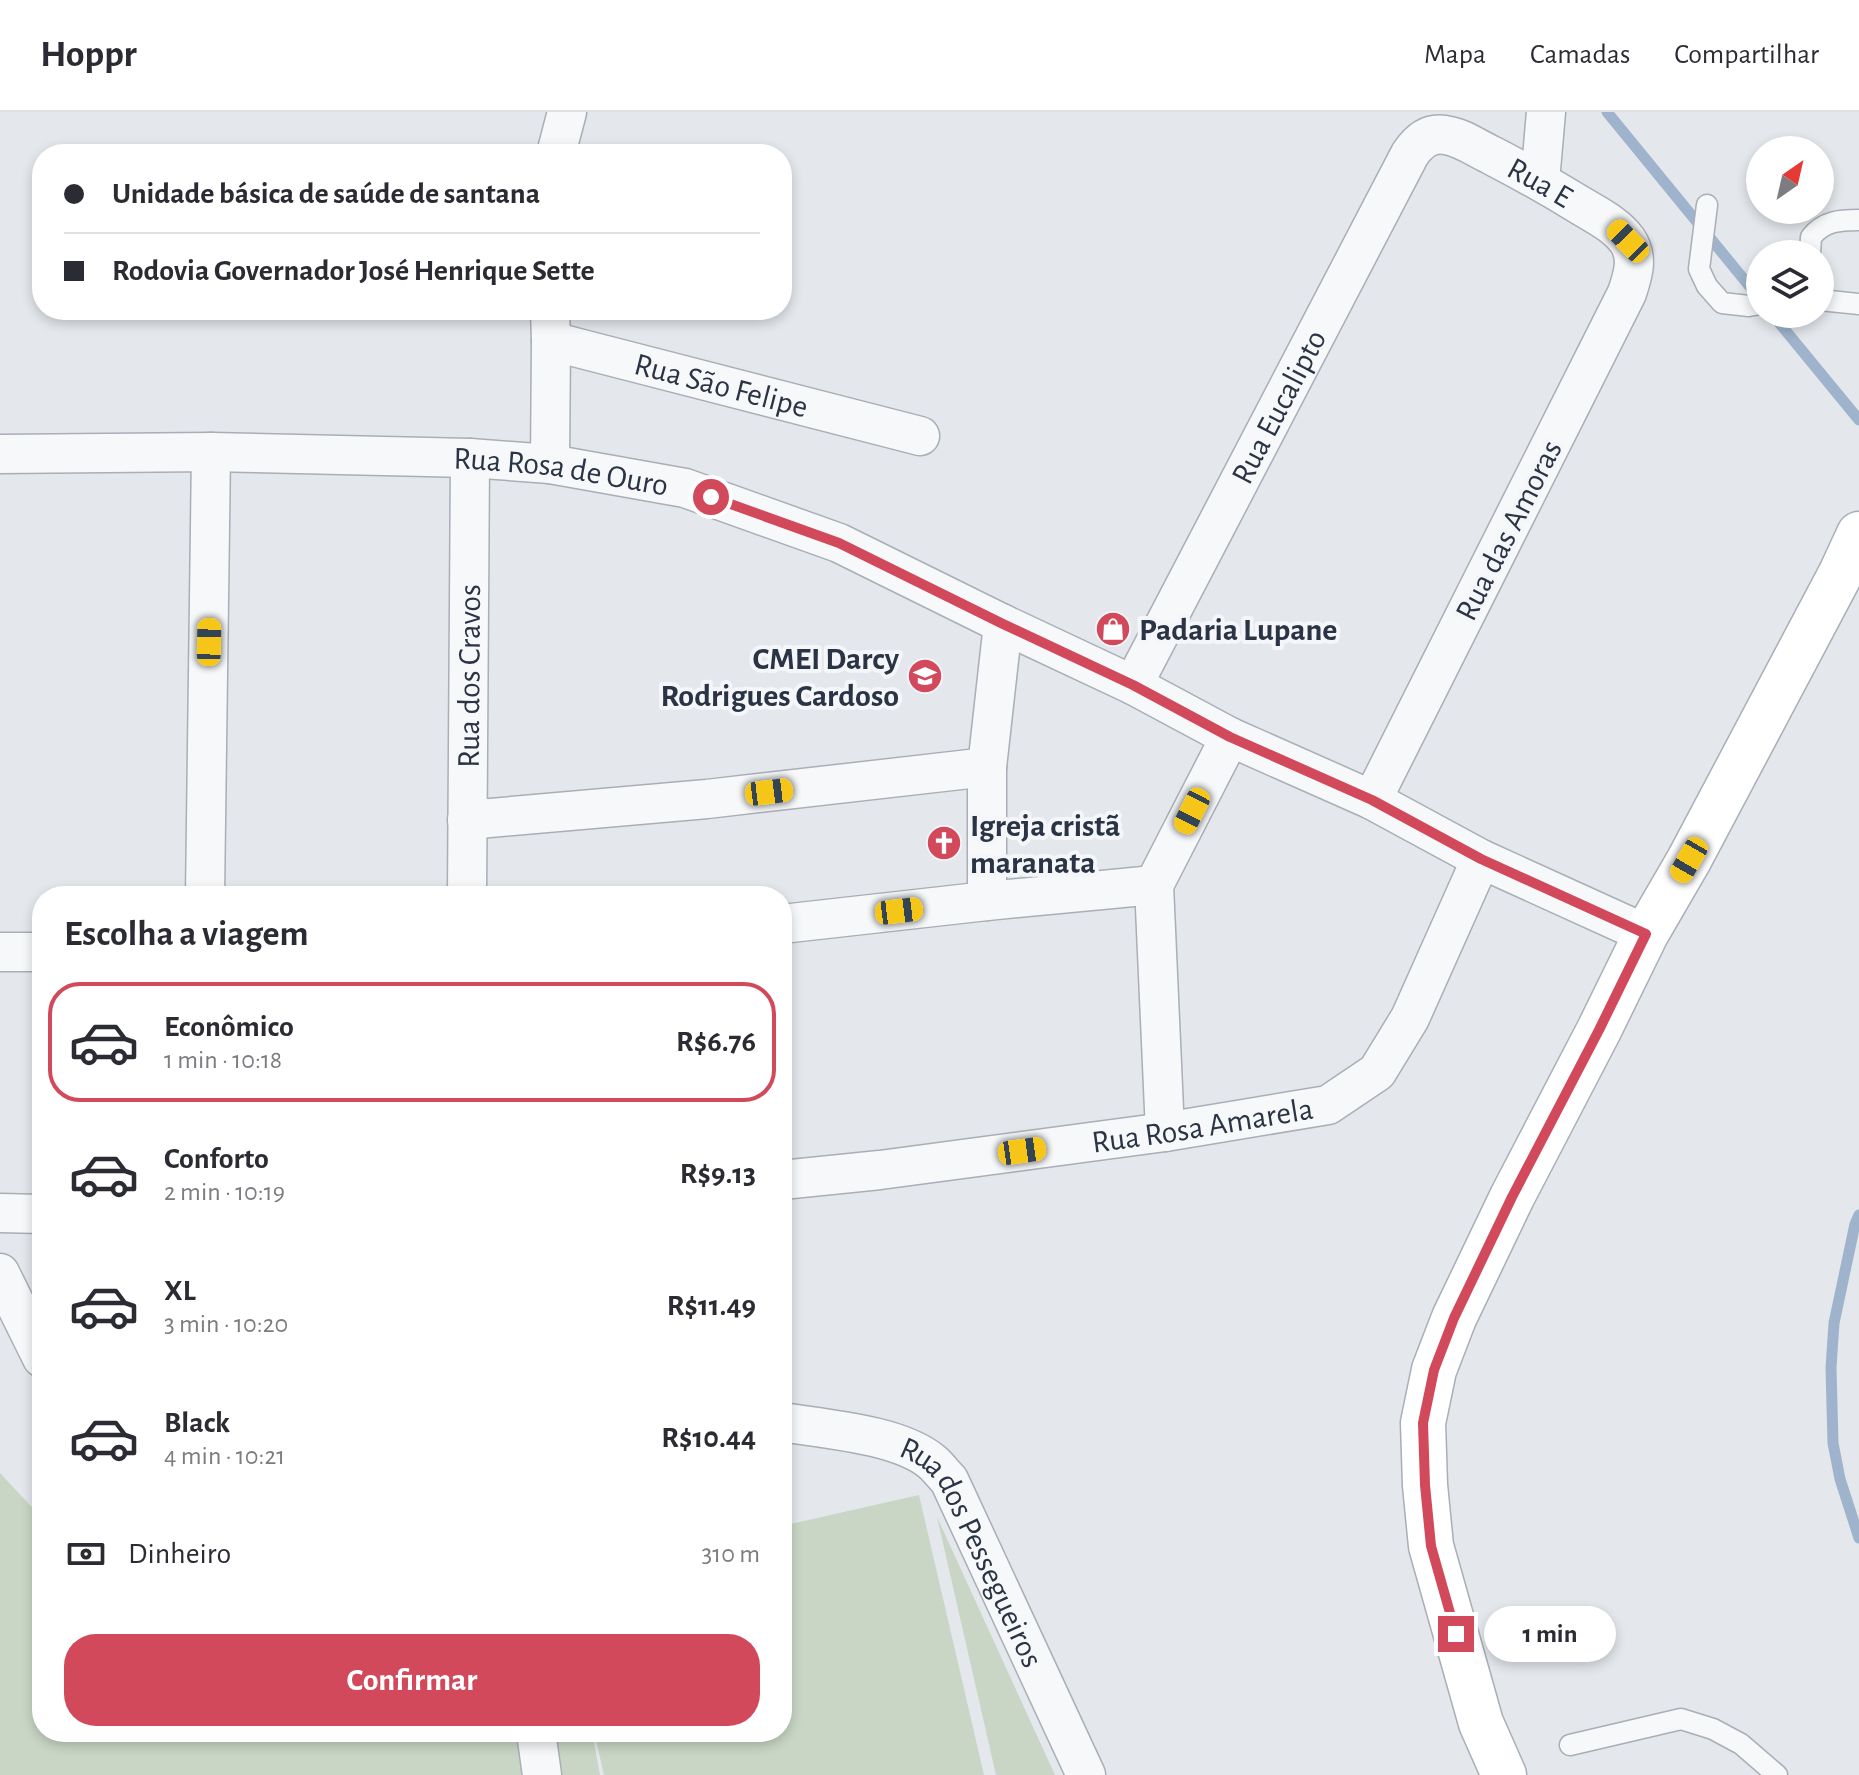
<!DOCTYPE html>
<html lang="pt">
<head>
<meta charset="utf-8">
<style>
  body { margin:0; font-family:"Alegreya Sans",sans-serif; background:#f7f7f7; color:#2b2b33; height:100vh; display:flex; flex-direction:column; font-size:30px; white-space:nowrap }
  * { box-sizing:border-box; margin:0 }
  p { font-size:26px; color:#7c7c81 }
  .icon { flex:none; width:44px; height:44px; fill:none; stroke:currentColor; stroke-width:2; stroke-linecap:round; stroke-linejoin:round }
  .map { position:relative; flex:1; overflow:hidden }
  .details { position:absolute; left:32px; top:774px; width:760px; height:856px; display:flex; flex-direction:column; background:#fff; border-radius:32px; box-shadow:0 4px 12px #0003 }
  .details>* { flex:none }
  .banner { position:absolute; left:32px; top:32px; width:760px; height:176px; border-radius:32px; box-shadow:0 4px 12px #0003; display:grid; align-content:center; height:176px; padding:0 32px; background:#fff }
  .needle { width:52px; rotate:34deg }
  .fabs { position:absolute; left:1746px; top:24px; display:grid; gap:16px }
  .fabs a { display:grid; place-items:center; width:88px; height:88px; border-radius:50%; background:#fff; box-shadow:0 4px 12px #0003; font-size:40px }
  .end { position:absolute; width:36px; height:36px; margin:-18px; border:10px solid #d1495b; background:#fff; box-shadow:0 0 0 4px #fff }
  .from { border-radius:50% }
  .bubble { position:absolute; height:56px; border-radius:28px; background:#fff; box-shadow:0 4px 12px #0003; font-size:26px; font-weight:700; line-height:56px; text-align:center }
  .car { position:absolute; width:24px; height:48px; margin:-24px -12px; border-radius:10px; box-shadow:0 0 6px 2px #0007; background:linear-gradient(#f5c518 24%,#345 0 40%,#f5c518 0 76%,#345 0 86%,#f5c518 0) }
  .banner b { display:flex; align-items:center; gap:28px; height:76px; font-size:30px }
  .banner b+b { border-top:2px solid #e1e1e2 }
  .banner i { width:20px; height:20px; background:#2b2b33 }
  ul { padding:0; list-style:none }
  li { display:flex; align-items:center; gap:24px; height:120px; margin:0 16px 12px; padding:0 16px; border:4px solid transparent; border-radius:32px }
  li div { flex:1 }
  li b { display:block; font-size:30px }
  li em { font-style:normal; font-weight:700 }
  li.on { border-color:#d1495b }
  li>.icon { width:72px; height:72px; stroke-width:1.5 }
  h2 { padding:0 32px; font-size:36px; line-height:96px }
  .pay { display:flex; align-items:center; gap:20px; height:88px; padding:0 32px; font-size:30px }
  .pay p { margin-inline-start:auto }
  .cta { display:flex; gap:16px; margin-top:auto; padding:16px 32px }
  .cta a { flex:1; height:92px; border-radius:32px; background:#d1495b; color:#fff; font-size:32px; font-weight:700; line-height:92px; text-align:center }
  header { display:flex; align-items:center; gap:48px; box-sizing:border-box; height:112px; padding:0 40px; background:#fff; border-bottom:2px solid #e1e1e2 }
  header strong { font-size:38px }
  nav { display:flex; gap:44px; margin-inline-start:auto; font-size:28px }
  .map>svg:first-child { display:block }
  .green { fill:#c9d6c5 }
  .lines { fill:none; stroke-linecap:round; stroke-linejoin:round }
  .stream { stroke:#9fb4cc; stroke-width:11 }
  .service-casing { stroke:#a9aeb7; stroke-width:23 }
  .minor-casing { stroke:#a9aeb7; stroke-width:41 }
  .secondary-casing { stroke:#a9aeb7; stroke-width:47 }
  .service { stroke:#f7f8fa; stroke-width:20 }
  .minor { stroke:#f7f8fa; stroke-width:38 }
  .secondary { stroke:#fff; stroke-width:44 }
  .route { stroke:#d1495b; stroke-width:10 }
  .labels { text-anchor:middle; stroke-width:8; stroke-linejoin:round; paint-order:stroke }
  .street-label { font-size:32px; fill:#2b3445; stroke:#f4f6f9 }
  .poi-label { font-size:32px; font-weight:bold; fill:#2b3445; stroke:#f4f6f9; text-anchor:start }
</style>
</head>
<body>
<header>
<strong>Hoppr</strong>
<nav><a>Mapa</a><a>Camadas</a><a>Compartilhar</a></nav>
</header>
<div class="map">
<svg width="1859" height="1663" viewBox="0 0 1859 1663">
  <rect width="100%" height="100%" fill="#e4e7ec"/>
  <path class="green" d="M0,1361l42,45v214h550l8,43h-600z
    M919,1383l65,280h-380l-10,-43h188v-206z
    M937,1405l118,258h-59z"/>
  <g class="lines">
    <path class="stream" d="M1607,0l153,187
      M1772,202l87,106
      M1859,1103l-4,9 -21,99 -3,45 2,75 7,36 19,59"/>
    <g class="service-casing">
      <path id="service" d="M1707,93l-8,64 8,17 15,17 27,3 11,-2
        M1810,142l1,-17c13,-16 28,-17 48,-17
        M1820,188l39,4
        M1570,1633l111,-26 32,10 28,15 36,31"/>
    </g>
    <g class="minor-casing">
      <g id="minor">
        <path d="M556,42l11,-42"/>
        <path d="M1540,69l6,-69"/>
        <path d="M550,198l1,31 -1,123"/>
        <path id="s1" d="M551,229l369,95"/>
        <path id="s2" d="M0,342l211,-2 259,6 80,6 135,24 154,55 164,81 130,61 97,52 142,63 109,59 165,75"/>
        <path id="s3" d="M1133,573l277,-531c8,-12 19,-22 35,-19 16,2 31,13 46,20 31,16 61,33 92,52 15,9 33,18 44,33 12,17 6,35 0,53l-255,507"/>
        <path d="M467,708l240,-21 280,-32"/>
        <path d="M205,784l6,-444"/>
        <path id="s4" d="M467,784l3,-438"/>
        <path d="M987,789v-134l16,-143"/>
        <path d="M782,812l205,-23 167,-16"/>
        <path d="M0,840h42"/>
        <path d="M1165,1020l-11,-247 76,-148"/>
        <path id="s5" d="M782,1068l98,-10 285,-38 163,-27 49,-33 33,-54 71,-159"/>
        <path d="M0,1101l42,1"/>
        <path d="M0,1161l42,85"/>
        <path id="s6" d="M782,1310c42,7 117,12 150,40 6,5 11,12 17,18l137,295"/>
        <path d="M536,1620l6,43"/>
      </g>
    </g>
    <g class="secondary-casing">
      <path id="secondary" d="M1504,1663l-23,-52 -50,-177 -6,-61 -2,-62 11,-53 20,-52 58,-121 87,-167 47,-96 43,-74 152,-287 18,-39"/>
    </g>
    <use href="#service" class="service"/>
    <use href="#minor" class="minor"/>
    <use href="#secondary" class="secondary"/>
  </g>
  <g class="lines">
    <path class="route" d="M711,385l128,46 164,81 130,61 97,52 142,63 109,59 165,75 -47,96 -87,167 -58,121 -20,52 -11,53 2,62 6,61 25,88"/>
  </g>
  <defs>
    <g id="shop-disc" transform="scale(1.8)"><circle r="9.5" fill="#d1495b" stroke="#f4f6f9"/><path d="M-5-2.5h2.3a2.7 3.5 0 0 1 5.4 0H5L5.5 6h-11ZM-1.5-2.5h3a1.5 2.3 0 0 0-3 0Z" fill="#fff"/></g>
    <g id="school-disc" transform="scale(1.8)"><circle r="9.5" fill="#d1495b" stroke="#f4f6f9"/><path d="M0-5L7-2L0 1L-7-2ZM-4 1L0 2.5L4 1V4Q0 6-4 4Z" fill="#fff"/></g>
    <g id="church-disc" transform="scale(1.8)"><circle r="9.5" fill="#d1495b" stroke="#f4f6f9"/><path d="M-1.2-6h2.4v3.5h3.3v2.4h-3.3V6h-2.4V-.1h-3.3v-2.4h3.3Z" fill="#fff"/></g>
  </defs>
  <g fill-rule="evenodd">
    <use href="#shop-disc" x="1113" y="517"/>
    <use href="#school-disc" x="925" y="564"/>
    <use href="#church-disc" x="944" y="731"/>
  </g>
  <g class="labels">
    <g class="street-label">
      <text dy="11" stroke="none"><textPath href="#s3" startOffset="748">Rua E</textPath></text>
      <text dy="11" stroke="none"><textPath href="#s1" startOffset="176">Rua São Felipe</textPath></text>
      <text dy="11" stroke="none"><textPath href="#s3" startOffset="314">Rua Eucalipto</textPath></text>
      <text dy="11" stroke="none"><textPath href="#s2" startOffset="562">Rua Rosa de Ouro</textPath></text>
      <text transform="translate(1508 418) rotate(-63)" y="11">Rua das Amoras</text>
      <text dy="11" stroke="none"><textPath href="#s4" startOffset="220">Rua dos Cravos</textPath></text>
      <text dy="11" stroke="none"><textPath href="#s5" startOffset="424">Rua Rosa Amarela</textPath></text>
      <text dy="11" stroke="none"><textPath href="#s6" startOffset="254">Rua dos Pessegueiros</textPath></text>
    </g>
    <g class="poi-label">
      <text x="1139" y="528">Padaria Lupane</text>
      <text x="899" y="557" text-anchor="end">CMEI Darcy<tspan x="899" dy="37">Rodrigues Cardoso</tspan></text>
      <text x="970" y="724">Igreja cristã<tspan x="970" dy="37">maranata</tspan></text>
    </g>
  </g>
</svg>
<div class="fabs">
<a><svg class="needle" viewBox="-14 -14 28 28"><path d="M0-13l5 13h-10z" fill="#e53935"/><path d="M0 13l5-13h-10z" fill="#7c7c81"/></svg></a>
<a><svg class="icon" aria-label="layers" viewBox="0 0 24 24"><path d="M12 4l9 5-9 5-9-5zM3 14l9 5 9-5"/></svg></a>
</div>
<i class="end from" style="left:711px;top:385px"></i>
<i class="end" style="left:1456px;top:1522px"></i>
<div class="bubble" style="left:1484px;top:1494px;width:132px">1 min</div>
<i class="car" style="left:1628px;top:129px;rotate:316deg"></i>
<i class="car" style="left:209px;top:530px;rotate:1deg"></i>
<i class="car" style="left:769px;top:680px;rotate:83deg"></i>
<i class="car" style="left:1192px;top:699px;rotate:207deg"></i>
<i class="car" style="left:1689px;top:748px;rotate:210deg"></i>
<i class="car" style="left:899px;top:799px;rotate:83deg"></i>
<i class="car" style="left:1022px;top:1039px;rotate:82deg"></i>
<div class="banner">
<b><i class="from"></i>Unidade básica de saúde de santana</b>
<b><i></i>Rodovia Governador José Henrique Sette</b>
</div>
<section class="details">
<h2>Escolha a viagem</h2>
<ul>
<li class="on"><svg class="icon" aria-label="car" viewBox="0 0 24 24"><path d="M5 17H2v-5l4-1 3-4h7l3 4 3 1v5h-3M9 17h6M6 11h13"/><circle cx="7" cy="17" r="2"/><circle cx="17" cy="17" r="2"/></svg><div><b>Econômico</b><p>1 min · 10:18</p></div><em>R$6.76</em></li>
<li><svg class="icon" aria-label="car" viewBox="0 0 24 24"><path d="M5 17H2v-5l4-1 3-4h7l3 4 3 1v5h-3M9 17h6M6 11h13"/><circle cx="7" cy="17" r="2"/><circle cx="17" cy="17" r="2"/></svg><div><b>Conforto</b><p>2 min · 10:19</p></div><em>R$9.13</em></li>
<li><svg class="icon" aria-label="car" viewBox="0 0 24 24"><path d="M5 17H2v-5l4-1 3-4h7l3 4 3 1v5h-3M9 17h6M6 11h13"/><circle cx="7" cy="17" r="2"/><circle cx="17" cy="17" r="2"/></svg><div><b>XL</b><p>3 min · 10:20</p></div><em>R$11.49</em></li>
<li><svg class="icon" aria-label="car" viewBox="0 0 24 24"><path d="M5 17H2v-5l4-1 3-4h7l3 4 3 1v5h-3M9 17h6M6 11h13"/><circle cx="7" cy="17" r="2"/><circle cx="17" cy="17" r="2"/></svg><div><b>Black</b><p>4 min · 10:21</p></div><em>R$10.44</em></li>
</ul>
<div class="pay"><svg class="icon" aria-label="cash" viewBox="0 0 24 24"><path d="M3 7h18v10H3z"/><circle cx="12" cy="12" r="2"/></svg>Dinheiro<p>310 m</p></div>
<div class="cta"><a>Confirmar</a></div>
</section>
</div>
</body>
</html>
